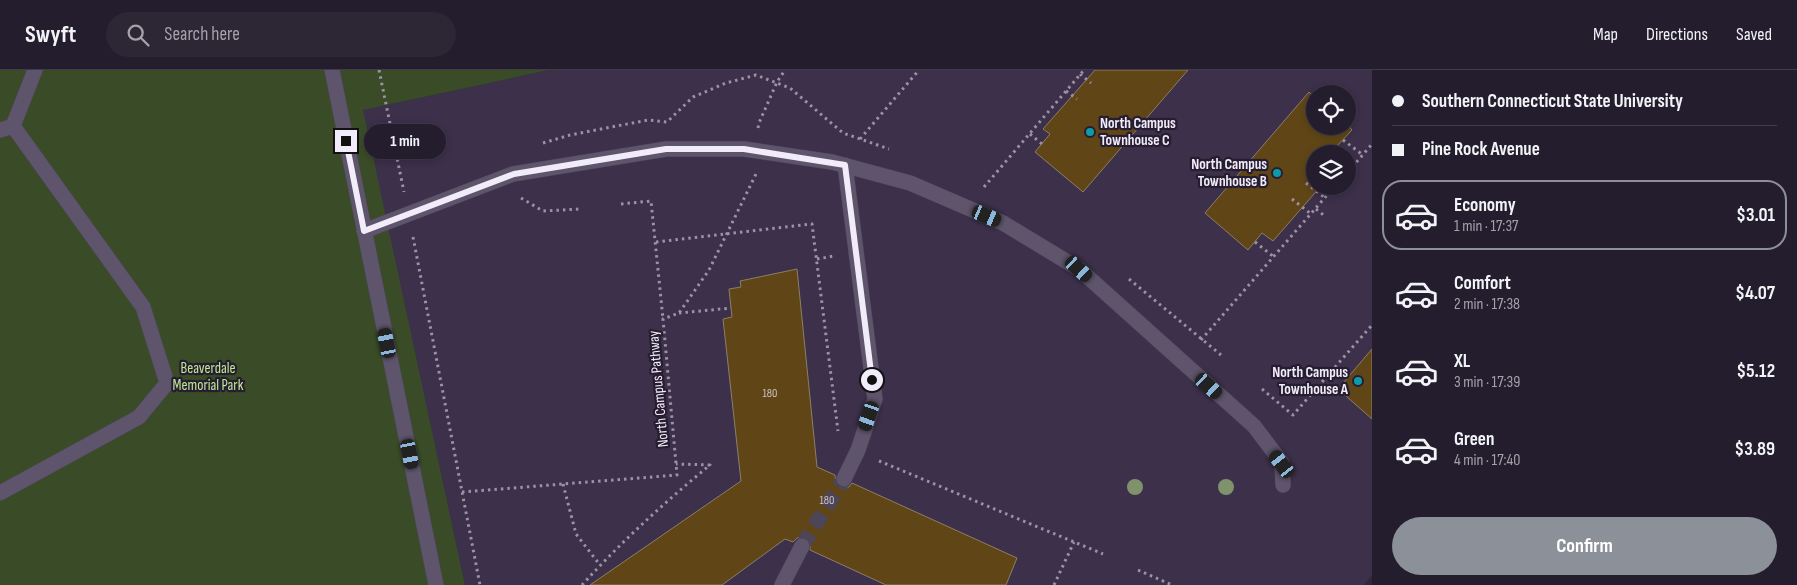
<!DOCTYPE html>
<html lang="en">
<head>
<meta charset="utf-8">
<style>
  body { margin:0; font-family:"Sofia Sans Condensed",sans-serif; background:#2c2635; color:#f1f3f6; height:100vh; display:flex; flex-direction:column; font-size:19px; white-space:nowrap }
  * { box-sizing:border-box; margin:0 }
  p { font-size:16px; color:#a3a2aa }
  .icon { flex:none; width:28px; height:28px; fill:none; stroke:currentColor; stroke-width:2; stroke-linecap:round; stroke-linejoin:round }
  .map { position:relative; flex:1; overflow:hidden }
  .drawer { display:flex; flex-direction:column; background:#241d2d; width:425px }
  .drawer>* { flex:none }
  .banner { display:grid; align-content:center; height:110px; padding:0 20px; background:#241d2d }
  .buttons { position:absolute; left:1306px; top:15px; display:grid; gap:10px }
  .buttons a { display:grid; place-items:center; width:50px; height:50px; border-radius:50%; background:#241d2d; box-shadow:0 2px 8px #0003,0 0 0 1px #413b49; font-size:25px }
  .end { position:absolute; width:22px; height:22px; margin:-11px; border:6px solid #f2ecfa; background:#111; box-shadow:0 0 0 2px #111 }
  .from { border-radius:50% }
  .bubble { position:absolute; height:35px; border-radius:18px; background:#241d2d; box-shadow:0 2px 8px #0003,0 0 0 1px #413b49; font-size:16px; font-weight:700; line-height:35px; text-align:center }
  .car { position:absolute; width:15px; height:30px; margin:-15px -8px; border-radius:6px; box-shadow:0 0 4px 1px #0007; background:linear-gradient(#222 24%,#8ab4d8 0 40%,#222 0 76%,#8ab4d8 0 86%,#222 0) }
  .banner b { display:flex; align-items:center; gap:18px; height:48px; font-size:19px }
  .banner b+b { border-top:1px solid #413b49 }
  .banner i { width:12px; height:12px; background:#f1f3f6 }
  ul { padding:0; list-style:none }
  li { display:flex; align-items:center; gap:15px; height:70px; margin:0 10px 8px; padding:0 10px; border:2px solid transparent; border-radius:20px }
  li div { flex:1 }
  li b { display:block; font-size:19px }
  li em { font-style:normal; font-weight:700 }
  li.active { border-color:#8c9099 }
  li>.icon { width:45px; height:45px; stroke-width:1.5 }
  .action { display:flex; gap:10px; margin-top:auto; padding:10px 20px }
  .action a { flex:1; height:58px; border-radius:30px; background:#8c9099; color:#fff; font-size:20px; font-weight:700; line-height:58px; text-align:center }
  header { display:flex; align-items:center; gap:30px; box-sizing:border-box; height:70px; padding:0 25px; background:#241d2d; border-bottom:1px solid #413b49 }
  header strong { font-size:24px }
  nav { display:flex; gap:28px; margin-inline-start:auto; font-size:18px }
  .search { width:350px; height:45px; background:#2c2635; display:flex; align-items:center; gap:12px; box-sizing:border-box; padding:0 18px; border-radius:28px; color:#a3a2aa; font-size:19px }
  main { display:flex; flex:1; min-height:0 }
  .map>svg:first-child { display:block }
  .built { fill:#3c304a; fill-rule:evenodd }
  .green { fill:#3a4c27 }
  .building { fill:#604617; stroke:#8d7e67 }
  .lines { fill:none; stroke-linecap:round; stroke-linejoin:round }
  .minor-tunnel { stroke:#4d4558; stroke-width:15; stroke-dasharray:15 8; stroke-linecap:butt }
  .minor-casing { stroke:#4c4556; stroke-width:16 }
  .path { stroke:#9b93a4; stroke-width:3; stroke-dasharray:2.5 4; stroke-linecap:butt }
  .minor { stroke:#5e546b; stroke-width:15 }
  .tree { fill:#7f926c }
  .route { stroke:#f2ecfa; stroke-width:6 }
  .culture-dot { fill:#0f9aa8; stroke:#261d31; stroke-width:2 }
  .labels { text-anchor:middle; stroke-width:4.5; stroke-linejoin:round; paint-order:stroke }
  .number-label { font-size:12px; fill:#cec2c1 }
  .poi-label { font-size:15px; font-weight:bold; fill:#f2ecfa; stroke:#261d31; text-anchor:end }
  .park-label { font-size:15px; fill:#bfe993; stroke:#261d31 }
  .street-label { font-size:15px; fill:#f2ecfa; stroke:#261d31 }
</style>
</head>
<body>
<header>
<strong>Swyft</strong>
<div class="search"><svg class="icon" aria-label="search" viewBox="0 0 24 24"><circle cx="10" cy="10" r="6"/><path d="M15 15l6 6"/></svg>Search here</div>
<nav><a>Map</a><a>Directions</a><a>Saved</a></nav>
</header>
<main>
<div class="map">
<svg width="1372" height="515" viewBox="0 0 1372 515">
  <rect width="100%" height="100%" fill="#30273c"/>
  <path class="built" d="M549,0h823v505l-8,10h-899l-103,-475zM1315,24h33v32h-33zM1315,84h33v32h-33z"/>
  <path class="green" d="M0,0h549l-186,40 102,475h-465z"/>
  <path class="building" d="M1095,0h93l-105,122 -48,-40 15,-18 -7,-5z
    M1309,22l6,6v28l33,-1 4,5 -15,16 9,8h-31v32h6l-48,55 -11,-8 -14,17 -43,-37z
    M797,199l20,198 18,8 1,9 4,4 9,-1 3,-4 165,75 -11,27h-120l-76,-35v-9l-8,-4 -5,1 -4,4 -8,-3 -63,46h-132l151,-104 -18,-162 9,-2 -3,-28 12,-2 -1,-6z
    M1372,279v70l-34,-30z"/>
  <g class="lines">
    <path class="minor-tunnel" d="M802,476l42,-67"/>
    <g class="minor-casing">
      <path id="minor" d="M332,0l104,515
        M13,56l22,-56
        M0,60l13,-4 130,181 24,76 -28,34 -139,76
        M364,161l149,-57 153,-25h78l88,13 78,21 93,40 76,46 175,157 28,37 1,22
        M844,409l14,-29 17,-51 -30,-234
        M782,515l20,-39"/>
    </g>
    <path class="path" d="M379,0l25,122
      M1080,4l11,9
      M1066,21l11,8
      M758,58l1,-5 18,-41 8,-12
      M1030,64l12,10
      M860,69l59,-69
      M1343,70l20,15
      M543,73l27,-8 78,-15 19,2 26,-25 33,-14 30,-8 34,13 53,45 46,16
      M1348,102l24,-28
      M1306,113l19,15
      M984,117l100,-117
      M521,128l22,13 37,-2
      M1292,129l19,15
      M621,134l30,-3 12,118
      M1316,139l10,8
      M413,167l67,348
      M656,172l156,-18 26,207
      M1255,172l19,15
      M817,189l17,-3
      M1129,209l92,76
      M679,243l52,-5
      M1201,270l134,-154
      M1262,319l31,26 79,-90
      M879,391l224,93
      M563,414l13,50 24,31
      M462,422l215,-17 -14,-156 16,-6 30,-43 47,-96
      M1138,500l34,15
      M582,515c39,-43 83,-83 128,-120l-34,-1
      M1054,515l20,-43"/>
    <use href="#minor" class="minor"/>
  </g>
  <g class="tree">
    <circle cx="1135" cy="417" r="8"/>
    <circle cx="1226" cy="417" r="8"/>
  </g>
  <g class="lines">
    <path class="route" d="M346,71l18,90 150,-57 152,-25h78l101,16 27,215"/>
  </g>
  <g class="culture-dot">
    <circle cx="1090" cy="62" r="5"/>
    <circle cx="1277" cy="103" r="5"/>
    <circle cx="1358" cy="311" r="5"/>
  </g>
  <g class="labels">
    <g class="number-label">
      <text x="770" y="327">180</text>
      <text x="827" y="434">180</text>
    </g>
    <g class="poi-label">
      <text x="1100" y="58" text-anchor="start">North Campus<tspan x="1100" dy="17">Townhouse C</tspan></text>
      <text x="1267" y="99">North Campus<tspan x="1267" dy="17">Townhouse B</tspan></text>
      <text x="1348" y="307">North Campus<tspan x="1348" dy="17">Townhouse A</tspan></text>
    </g>
    <g class="park-label">
      <text x="208" y="303">Beaverdale<tspan x="208" dy="17">Memorial Park</tspan></text>
    </g>
    <g class="street-label">
      <text transform="translate(658 319) rotate(-95)" y="5">North Campus Pathway</text>
    </g>
  </g>
</svg>
<div class="buttons">
<a><svg class="icon" aria-label="locate" viewBox="0 0 24 24"><circle cx="12" cy="12" r="6"/><path d="M12 2v4M12 18v4M2 12h4M18 12h4"/></svg></a>
<a><svg class="icon" aria-label="layers" viewBox="0 0 24 24"><path d="M12 4l9 5-9 5-9-5zM3 14l9 5 9-5"/></svg></a>
</div>
<i class="end from" style="left:872px;top:310px"></i>
<i class="end" style="left:346px;top:71px"></i>
<div class="bubble" style="left:364px;top:54px;width:82px">1 min</div>
<i class="car" style="left:987px;top:146px;rotate:113deg"></i>
<i class="car" style="left:1079px;top:199px;rotate:132deg"></i>
<i class="car" style="left:387px;top:273px;rotate:349deg"></i>
<i class="car" style="left:1209px;top:316px;rotate:132deg"></i>
<i class="car" style="left:869px;top:346px;rotate:199deg"></i>
<i class="car" style="left:410px;top:384px;rotate:169deg"></i>
<i class="car" style="left:1282px;top:394px;rotate:323deg"></i>
</div>
<section class="drawer">
<div class="banner">
<b><i class="from"></i>Southern Connecticut State University</b>
<b><i></i>Pine Rock Avenue</b>
</div>
<ul>
<li class="active"><svg class="icon" aria-label="car" viewBox="0 0 24 24"><path d="M5 17H2v-5l4-1 3-4h7l3 4 3 1v5h-3M9 17h6M6 11h13"/><circle cx="7" cy="17" r="2"/><circle cx="17" cy="17" r="2"/></svg><div><b>Economy</b><p>1 min · 17:37</p></div><em>$3.01</em></li>
<li><svg class="icon" aria-label="car" viewBox="0 0 24 24"><path d="M5 17H2v-5l4-1 3-4h7l3 4 3 1v5h-3M9 17h6M6 11h13"/><circle cx="7" cy="17" r="2"/><circle cx="17" cy="17" r="2"/></svg><div><b>Comfort</b><p>2 min · 17:38</p></div><em>$4.07</em></li>
<li><svg class="icon" aria-label="car" viewBox="0 0 24 24"><path d="M5 17H2v-5l4-1 3-4h7l3 4 3 1v5h-3M9 17h6M6 11h13"/><circle cx="7" cy="17" r="2"/><circle cx="17" cy="17" r="2"/></svg><div><b>XL</b><p>3 min · 17:39</p></div><em>$5.12</em></li>
<li><svg class="icon" aria-label="car" viewBox="0 0 24 24"><path d="M5 17H2v-5l4-1 3-4h7l3 4 3 1v5h-3M9 17h6M6 11h13"/><circle cx="7" cy="17" r="2"/><circle cx="17" cy="17" r="2"/></svg><div><b>Green</b><p>4 min · 17:40</p></div><em>$3.89</em></li>
</ul>
<div class="action"><a>Confirm</a></div>
</section>
</main>
</body>
</html>
